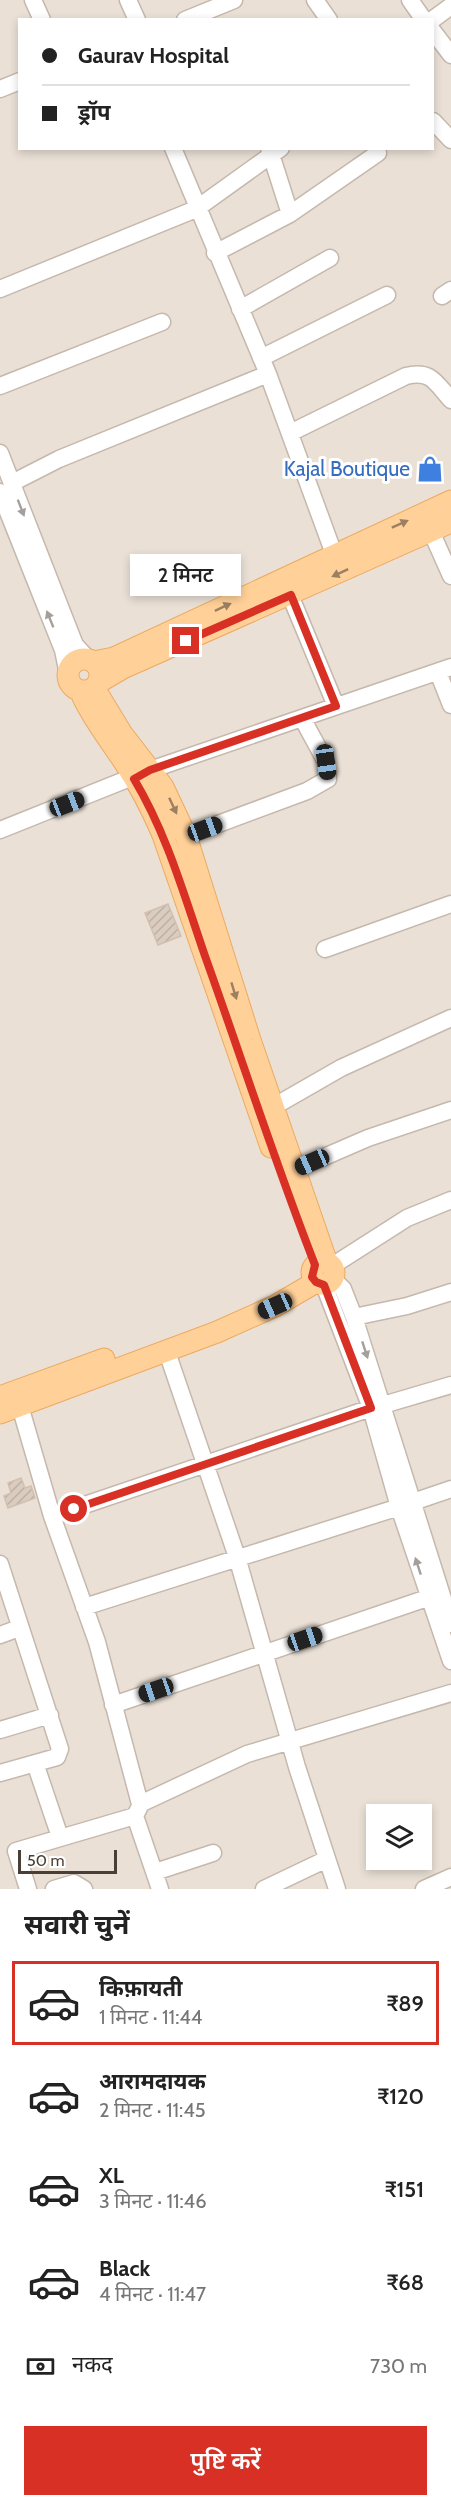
<!DOCTYPE html>
<html lang="hi">
<head>
<meta charset="utf-8">
<style>
  body { margin:0; font-family:Cabin,"Noto Sans Devanagari",sans-serif; background:#f6f6f6; color:#222; height:100vh; display:flex; flex-direction:column; font-size:22px; white-space:nowrap }
  * { box-sizing:border-box; margin:0 }
  p { font-size:20px; color:#767676 }
  .icon { flex:none; width:33px; height:33px; fill:none; stroke:currentColor; stroke-width:2; stroke-linecap:round; stroke-linejoin:round }
  .map { position:relative; height:1889px; overflow:hidden }
  .drawer { display:flex; flex-direction:column; background:#fff; flex:1 }
  .drawer>* { flex:none }
  .hud { position:absolute; left:18px; top:18px; width:416px; height:132px; border-radius:0px; box-shadow:0 3px 9px #0003; display:grid; align-content:center; height:132px; padding:0 24px; background:#fff }
  .fabs { position:absolute; left:366px; top:1804px; display:grid; gap:12px }
  .fabs a { display:grid; place-items:center; width:66px; height:66px; border-radius:0px; background:#fff; box-shadow:0 3px 9px #0003; font-size:30px }
  .scale { position:absolute; left:18px; bottom:15px; width:99px; box-sizing:border-box; padding-left:6px; border:3px solid #4a3f36; border-top:0; font-size:16px; line-height:21px; white-space:nowrap; color:#4a3f36; -webkit-text-stroke:4px #fff; paint-order:stroke }
  .end { position:absolute; width:27px; height:27px; margin:-14px; border:8px solid #d93025; background:#fff; box-shadow:0 0 0 3px #fff }
  .from { border-radius:50% }
  .bubble { position:absolute; height:42px; border-radius:0px; background:#fff; box-shadow:0 3px 9px #0003; font-size:20px; font-weight:600; line-height:42px; text-align:center }
  .car { position:absolute; width:18px; height:36px; margin:-18px -9px; border-radius:8px; box-shadow:0 0 4px 2px #0007; background:linear-gradient(#222 24%,#8ab4d8 0 40%,#222 0 76%,#8ab4d8 0 86%,#222 0) }
  .hud b { display:flex; align-items:center; gap:21px; height:57px; font-size:22px }
  .hud b+b { border-top:2px solid #e0e0e0 }
  .hud i { width:15px; height:15px; background:#222 }
  ul { padding:0; list-style:none }
  li { display:flex; align-items:center; gap:18px; height:84px; margin:0 12px 9px; padding:0 12px; border:3px solid transparent; border-radius:0px }
  li div { flex:1 }
  li b { display:block; font-size:22px }
  li em { font-style:normal; font-weight:600 }
  li.active { border-color:#d93025 }
  li>.icon { width:54px; height:54px; stroke-width:1.5 }
  h2 { padding:0 24px; font-size:27px; line-height:72px }
  .pay { display:flex; align-items:center; gap:15px; height:66px; padding:0 24px; font-size:22px }
  .pay p { margin-inline-start:auto }
  .button { display:flex; gap:12px; margin-top:auto; padding:12px 24px }
  .button a { flex:1; height:69px; border-radius:0px; background:#d93025; color:#fff; font-size:24px; font-weight:600; line-height:69px; text-align:center }
  .map>svg:first-child { display:block }
  .residential { fill:#eae0d6; fill-rule:evenodd }
  .building { fill:url(#building-hatch); stroke:#d3bfb0; stroke-width:1.5 }
  .lines { fill:none; stroke-linecap:round; stroke-linejoin:round }
  .minor-casing { stroke:#c5b8ad; stroke-width:19 }
  .major-casing { stroke:#ecaa60; stroke-width:23 }
  .minor { stroke:#fff; stroke-width:16 }
  .major { stroke:#ffd098; stroke-width:21 }
  .oneway { fill:#a49f9a }
  .oneway2 { fill:#9b8062 }
  .route { stroke:#d93025; stroke-width:8 }
  .labels { text-anchor:middle; stroke-width:6; stroke-linejoin:round; paint-order:stroke }
  .shop-label { font-size:21px; fill:#366cbe; stroke:#fff; text-anchor:end }
</style>
</head>
<body>
<div class="map">
<svg width="451" height="1889" viewBox="0 0 451 1889">
  <defs>
    <pattern id="building-hatch" width="6" height="6" patternUnits="userSpaceOnUse" patternTransform="scale(1.5)"><rect width="6" height="6" fill="#dbccc0"/><path d="M-1 1l2-2M0 6l6-6M5 7l2-2" fill="none" stroke="#bdb0a6"/></pattern>
  </defs>
  <rect width="100%" height="100%" fill="#f5efe9"/>
  <path class="residential" d="M0,0h451v1889h-451zM20,20h412v128h-412zM376,1815h46v45h-46z"/>
  <path class="building" d="M168,904l13,32 -23,9 -13,-32z
    M21,1478l4,10 6,-2 4,12 -27,10 -4,-12 7,-3 -3,-10z"/>
  <g class="lines">
    <g class="minor-casing">
      <path id="minor" d="M33,0l9,20
        M128,0l9,20
        M315,0l14,20
        M410,0l14,20
        M185,20l49,-20
        M432,20l19,-14
        M432,30l19,25
        M0,89l20,-8
        M433,121l18,19
        M173,148l95,226 66,180
        M269,148l21,66
        M215,253l75,-39 88,-61
        M0,289l196,-80 85,-61
        M442,296l9,-6
        M240,309l90,-51
        M261,358l126,-63
        M0,386l162,-64
        M290,433l116,-57c25,-6 29,6 45,24
        M0,453l75,192 13,14
        M12,483l47,-24 209,-85
        M0,492l63,158 5,24
        M426,520l25,56
        M290,595l46,111
        M438,672l13,33
        M0,830l150,-60 301,-103
        M186,836l121,-45 21,-12 -2,-17 -24,-44
        M325,949l126,-45
        M273,1107l68,-39 110,-50
        M294,1170l74,-32 83,-28
        M332,1266l75,-48 44,-18
        M333,1279l10,10 11,28 97,307
        M324,1285l47,123 28,99 52,154
        M354,1317l53,-11 44,-14
        M167,1352l70,205 60,210 40,122
        M383,1405l68,-20
        M20,1406l32,110 45,126 43,162 107,-50 204,-61
        M413,1502l38,-13
        M52,1516l319,-108
        M0,1564l60,185 -3,8 -57,16
        M84,1607l315,-100
        M0,1635l19,-7
        M113,1705l326,-111
        M0,1730l50,-15
        M35,1763l25,74
        M139,1808l-4,8 25,73
        M155,1872l58,-19
        M28,1889l-12,-38 119,-35
        M54,1889l20,-6 10,6
        M264,1889l63,-30
        M424,1889l27,-12"/>
    </g>
    <g class="major-casing">
      <path id="major" d="M68 675a16 16 0 1 1 32 0a16 16 0 1 1-32 0Z
        M94,662l20,-4 337,-157
        M99,682l24,-14 328,-146
        M94,688l28,46 41,53 23,49 64,204 77,223
        M83,697c11,23 26,42 40,63 16,24 29,49 40,75l108,312
        M312 1273a11 11 0 1 1 22 0a11 11 0 1 1-22 0Z
        M0,1397l104,-38
        M0,1413l217,-81 58,-26 41,-24"/>
    </g>
    <use href="#minor" class="minor"/>
    <use href="#major" class="major"/>
  </g>
  <defs><path id="oneway-solid" d="M-6-.8H1V-3.2L6.5 0L1 3.2V.8H-6Z" transform="scale(1.5)"/></defs>
  <g class="oneway">
    <use href="#oneway-solid" transform="translate(21 508) rotate(69)"/>
    <use href="#oneway-solid" transform="translate(50 619) rotate(-112)"/>
    <use href="#oneway-solid" transform="translate(365 1350) rotate(72)"/>
    <use href="#oneway-solid" transform="translate(418 1566) rotate(-108)"/>
  </g>
  <g class="oneway2">
    <use href="#oneway-solid" transform="translate(400 524) rotate(-24)"/>
    <use href="#oneway-solid" transform="translate(340 573) rotate(155)"/>
    <use href="#oneway-solid" transform="translate(223 607) rotate(-25)"/>
    <use href="#oneway-solid" transform="translate(173 806) rotate(65)"/>
    <use href="#oneway-solid" transform="translate(234 991) rotate(73)"/>
  </g>
  <g class="lines">
    <path class="route" d="M74,1509l297,-101 -47,-123 -8,-3 -4,-5 3,-12c-40,-102 -73,-206 -110,-309 -21,-61 -38,-122 -71,-177l16,-9 186,-64 -45,-111 -105,46"/>
  </g>
  <defs>
    <g id="shop-bare" transform="scale(2.07)"><path d="M-5-2.5h2.3a2.7 3.5 0 0 1 5.4 0H5L5.5 6h-11ZM-1.5-2.5h3a1.5 2.3 0 0 0-3 0Z" fill="#3f7fe0" stroke="#fff" stroke-width="2.5" paint-order="stroke"/></g>
  </defs>
  <g fill-rule="evenodd">
    <use href="#shop-bare" x="430" y="469"/>
  </g>
  <g class="labels">
    <g class="shop-label">
      <text x="410" y="476">Kajal Boutique</text>
    </g>
  </g>
</svg>
<div class="fabs">
<a><svg class="icon" aria-label="layers" viewBox="0 0 24 24"><path d="M12 4l9 5-9 5-9-5zM3 14l9 5 9-5"/></svg></a>
</div>
<div class="scale">50 m</div>
<i class="end from" style="left:74px;top:1509px"></i>
<i class="end" style="left:186px;top:641px"></i>
<div class="bubble" style="left:130px;top:554px;width:111px">2 मिनट</div>
<i class="car" style="left:326px;top:762px;rotate:172deg"></i>
<i class="car" style="left:67px;top:804px;rotate:69deg"></i>
<i class="car" style="left:205px;top:829px;rotate:70deg"></i>
<i class="car" style="left:312px;top:1162px;rotate:246deg"></i>
<i class="car" style="left:275px;top:1306px;rotate:246deg"></i>
<i class="car" style="left:305px;top:1639px;rotate:71deg"></i>
<i class="car" style="left:156px;top:1690px;rotate:251deg"></i>
<div class="hud">
<b><i class="from"></i>Gaurav Hospital</b>
<b><i></i>ड्रॉप</b>
</div>
</div>
<section class="drawer">
<h2>सवारी चुनें</h2>
<ul>
<li class="active"><svg class="icon" aria-label="car" viewBox="0 0 24 24"><path d="M5 17H2v-5l4-1 3-4h7l3 4 3 1v5h-3M9 17h6M6 11h13"/><circle cx="7" cy="17" r="2"/><circle cx="17" cy="17" r="2"/></svg><div><b>किफ़ायती</b><p>1 मिनट · 11:44</p></div><em>₹89</em></li>
<li><svg class="icon" aria-label="car" viewBox="0 0 24 24"><path d="M5 17H2v-5l4-1 3-4h7l3 4 3 1v5h-3M9 17h6M6 11h13"/><circle cx="7" cy="17" r="2"/><circle cx="17" cy="17" r="2"/></svg><div><b>आरामदायक</b><p>2 मिनट · 11:45</p></div><em>₹120</em></li>
<li><svg class="icon" aria-label="car" viewBox="0 0 24 24"><path d="M5 17H2v-5l4-1 3-4h7l3 4 3 1v5h-3M9 17h6M6 11h13"/><circle cx="7" cy="17" r="2"/><circle cx="17" cy="17" r="2"/></svg><div><b>XL</b><p>3 मिनट · 11:46</p></div><em>₹151</em></li>
<li><svg class="icon" aria-label="car" viewBox="0 0 24 24"><path d="M5 17H2v-5l4-1 3-4h7l3 4 3 1v5h-3M9 17h6M6 11h13"/><circle cx="7" cy="17" r="2"/><circle cx="17" cy="17" r="2"/></svg><div><b>Black</b><p>4 मिनट · 11:47</p></div><em>₹68</em></li>
</ul>
<div class="pay"><svg class="icon" aria-label="cash" viewBox="0 0 24 24"><path d="M3 7h18v10H3z"/><circle cx="12" cy="12" r="2"/></svg>नकद<p>730 m</p></div>
<div class="button"><a>पुष्टि करें</a></div>
</section>
</body>
</html>
